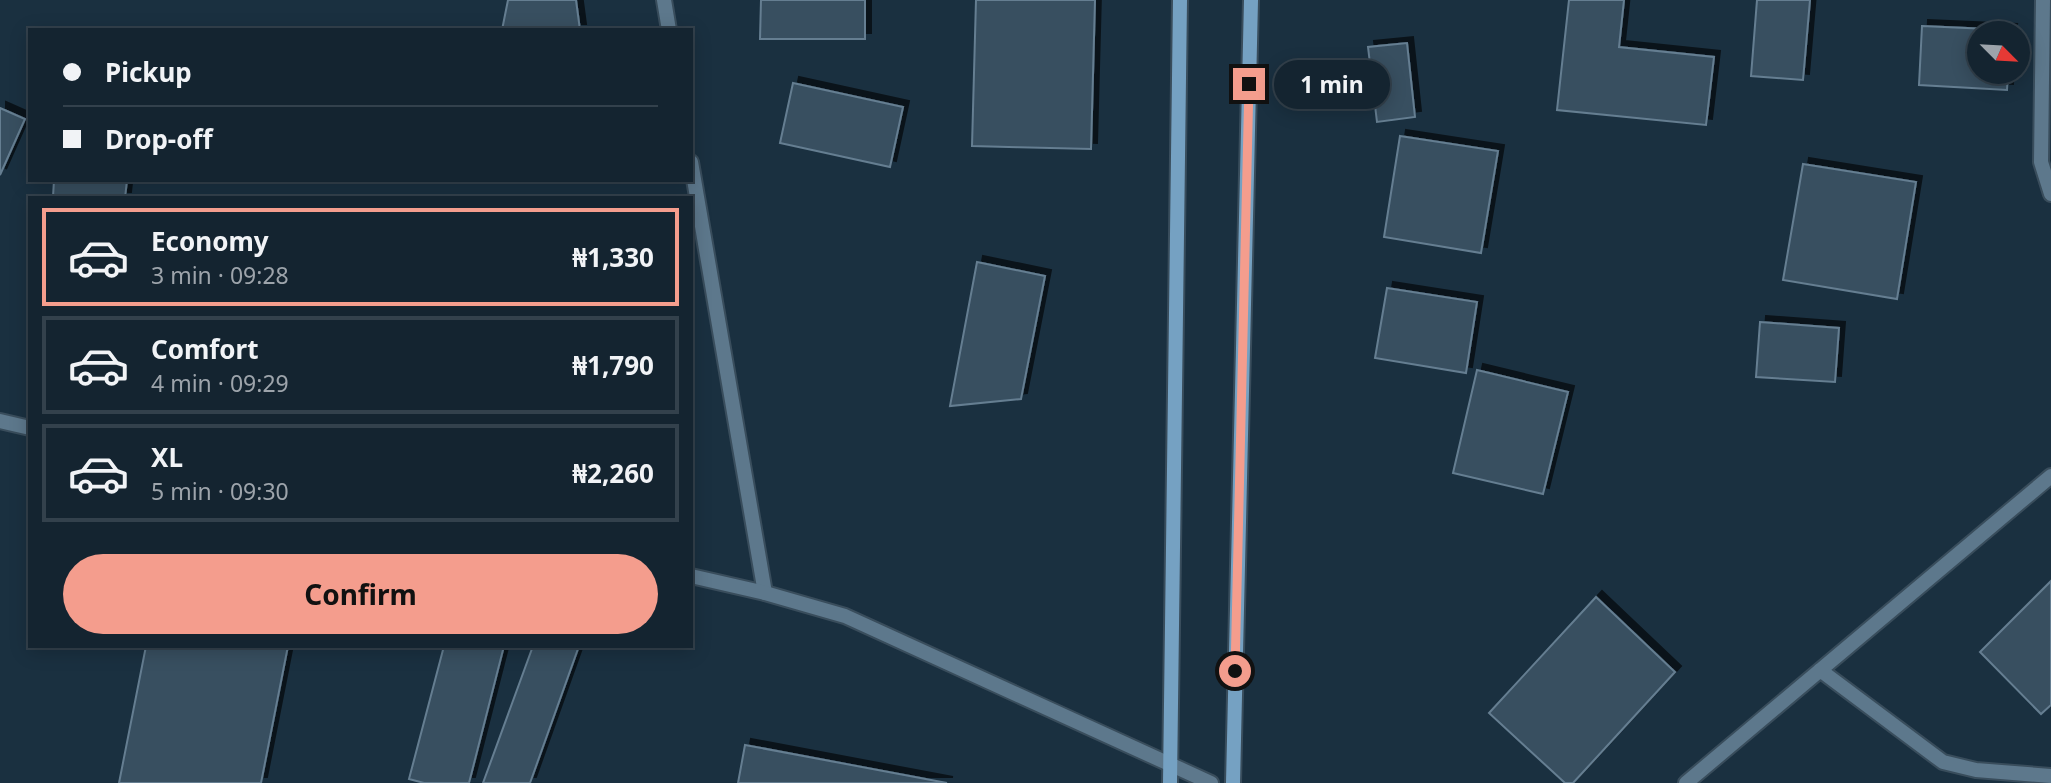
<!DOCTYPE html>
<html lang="en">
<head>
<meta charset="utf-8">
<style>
  body { margin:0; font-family:"Noto Sans",sans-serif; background:#21303c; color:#f1f3f6; height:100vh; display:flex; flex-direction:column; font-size:26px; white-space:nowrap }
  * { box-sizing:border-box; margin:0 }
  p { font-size:23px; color:#9da4ab }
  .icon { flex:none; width:38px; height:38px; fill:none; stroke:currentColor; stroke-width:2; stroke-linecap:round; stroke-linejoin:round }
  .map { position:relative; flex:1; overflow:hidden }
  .sheet { position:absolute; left:28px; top:196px; width:665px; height:452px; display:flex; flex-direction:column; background:#142430; border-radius:0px; box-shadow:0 4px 18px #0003,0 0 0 2px #33414c }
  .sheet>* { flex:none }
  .hud { position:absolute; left:28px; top:28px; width:665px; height:154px; border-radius:0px; box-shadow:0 4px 18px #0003,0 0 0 2px #33414c; display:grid; align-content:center; height:154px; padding:0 35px; background:#142430 }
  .needle { width:46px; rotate:114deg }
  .fabs { position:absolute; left:1967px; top:21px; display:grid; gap:14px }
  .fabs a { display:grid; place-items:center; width:63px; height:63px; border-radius:50%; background:#142430; box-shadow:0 4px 18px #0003,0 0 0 2px #33414c; font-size:35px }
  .end { position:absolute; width:32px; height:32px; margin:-16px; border:9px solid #f49d8d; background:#111; box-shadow:0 0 0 4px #111 }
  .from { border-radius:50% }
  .bubble { position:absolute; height:49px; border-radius:24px; background:#142430; box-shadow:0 4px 18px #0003,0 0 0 2px #33414c; font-size:23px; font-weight:700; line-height:49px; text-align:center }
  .hud b { display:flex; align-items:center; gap:24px; height:66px; font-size:26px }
  .hud b+b { border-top:2px solid #33414c }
  .hud i { width:18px; height:18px; background:#f1f3f6 }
  ul { padding:12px 0 0; list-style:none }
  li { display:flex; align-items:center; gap:21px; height:98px; margin:0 14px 10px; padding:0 21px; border:4px solid #33414c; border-radius:0px }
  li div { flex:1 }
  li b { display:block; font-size:26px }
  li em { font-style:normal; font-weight:700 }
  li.selected { border-color:#f49d8d }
  li>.icon { width:63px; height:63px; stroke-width:1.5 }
  .button { display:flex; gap:14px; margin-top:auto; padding:14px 35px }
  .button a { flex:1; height:80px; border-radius:42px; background:#f49d8d; color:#111; font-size:28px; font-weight:700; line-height:80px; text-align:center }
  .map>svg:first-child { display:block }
  .building { fill:#384f61; stroke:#657e91; stroke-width:2; filter:url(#shadow) }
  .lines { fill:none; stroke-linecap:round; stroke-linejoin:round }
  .service-casing { stroke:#394d5c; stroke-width:18 }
  .minor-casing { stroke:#394d5c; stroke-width:18 }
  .tertiary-casing { stroke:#394d5c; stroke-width:18 }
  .secondary-casing { stroke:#394d5c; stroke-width:18 }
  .service { stroke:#5d788c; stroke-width:14 }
  .minor { stroke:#5d788c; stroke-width:14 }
  .tertiary { stroke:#5d788c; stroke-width:14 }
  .secondary { stroke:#75a1c2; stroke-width:14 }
  .route { stroke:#f49d8d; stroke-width:9 }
</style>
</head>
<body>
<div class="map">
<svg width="2051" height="783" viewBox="0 0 2051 783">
  <defs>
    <filter id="shadow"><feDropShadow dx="6" dy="-6" stdDeviation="0" flood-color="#0009"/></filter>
  </defs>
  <rect width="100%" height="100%" fill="#1a3040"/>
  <path class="building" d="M508,0h68l4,30h-78z
    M761,0h104v39h-105z
    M976,0h119l-4,149 -119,-3z
    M1569,0h55l-5,47 95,10 -8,68 -149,-15z
    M1757,0h53l-7,80 -52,-4z
    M1922,26l89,4 -1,3h-31v39h29l-1,18 -88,-5z
    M1407,43l8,74 -38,5 -9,-75z
    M793,83l110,24 -13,60 -110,-24z
    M0,108l25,11 -25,56z
    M1400,136l98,15 -17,102 -97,-16z
    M1803,164l113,18 -19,117 -114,-19z
    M54,180h73l-2,18 -72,-1z
    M977,262l68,14 -24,123 -71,7z
    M1387,288l90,14 -11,71 -91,-15z
    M1760,322l79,6 -4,54 -79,-5z
    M1477,370l91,22 -25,102 -90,-21z
    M2051,581v124l-10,9 -61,-62z
    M1596,597l79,75 -102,111h-8l-76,-70z
    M146,646h142l-27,137h-142z
    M444,646h60l-35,137h-45l-15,-4z
    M533,646h46l-49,137h-47z
    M745,745l202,38h-209z"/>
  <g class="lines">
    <g class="service-casing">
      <path id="service" d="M1820,670l123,92 33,8 75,6
        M1686,783l365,-307"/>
    </g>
    <g class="minor-casing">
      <path id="minor" d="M664,0l5,30
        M2043,0l-2,162 10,32
        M691,162l74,431"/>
    </g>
    <g class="tertiary-casing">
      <path id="tertiary" d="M0,421l30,7
        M691,576l74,17 80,23 366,167"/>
    </g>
    <g class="secondary-casing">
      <path id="secondary" d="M1170,783l10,-783
        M1233,783l18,-783"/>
    </g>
    <use href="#service" class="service"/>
    <use href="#minor" class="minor"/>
    <use href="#tertiary" class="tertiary"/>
    <use href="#secondary" class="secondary"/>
  </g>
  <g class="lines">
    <path class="route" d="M1235,671l14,-587"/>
  </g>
</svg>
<div class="fabs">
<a><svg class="needle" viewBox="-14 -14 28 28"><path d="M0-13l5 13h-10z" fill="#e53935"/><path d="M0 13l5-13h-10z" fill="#9da4ab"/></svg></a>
</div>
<i class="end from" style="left:1235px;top:671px"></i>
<i class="end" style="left:1249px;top:84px"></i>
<div class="bubble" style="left:1274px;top:60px;width:116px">1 min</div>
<div class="hud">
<b><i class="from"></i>Pickup</b>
<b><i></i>Drop-off</b>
</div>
<section class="sheet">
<ul>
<li class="selected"><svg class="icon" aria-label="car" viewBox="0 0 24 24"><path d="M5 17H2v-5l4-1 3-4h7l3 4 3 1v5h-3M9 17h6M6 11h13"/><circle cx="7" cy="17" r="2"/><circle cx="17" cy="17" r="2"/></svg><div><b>Economy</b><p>3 min · 09:28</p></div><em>₦1,330</em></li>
<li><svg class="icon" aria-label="car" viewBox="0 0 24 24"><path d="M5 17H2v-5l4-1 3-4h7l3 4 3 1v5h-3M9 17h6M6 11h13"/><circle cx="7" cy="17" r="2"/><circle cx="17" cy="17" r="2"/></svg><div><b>Comfort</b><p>4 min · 09:29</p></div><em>₦1,790</em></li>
<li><svg class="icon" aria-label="car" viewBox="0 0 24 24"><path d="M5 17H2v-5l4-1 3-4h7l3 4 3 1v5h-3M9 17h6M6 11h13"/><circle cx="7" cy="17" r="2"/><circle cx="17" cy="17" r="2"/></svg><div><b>XL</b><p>5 min · 09:30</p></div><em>₦2,260</em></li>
</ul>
<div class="button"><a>Confirm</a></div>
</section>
</div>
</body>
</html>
